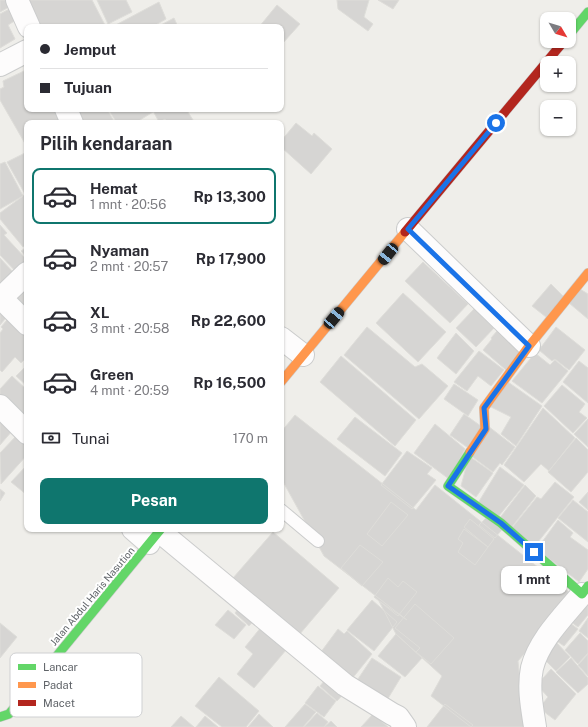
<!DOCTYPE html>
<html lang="id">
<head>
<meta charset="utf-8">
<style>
  body { margin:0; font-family:"Public Sans",sans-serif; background:#f2f2f3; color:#2b2b33; height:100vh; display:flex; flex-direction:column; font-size:15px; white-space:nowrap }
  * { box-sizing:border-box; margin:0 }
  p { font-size:13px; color:#7c7c81 }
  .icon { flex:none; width:22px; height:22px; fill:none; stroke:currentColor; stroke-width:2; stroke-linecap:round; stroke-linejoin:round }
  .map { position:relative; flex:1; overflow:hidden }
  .side { position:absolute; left:24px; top:120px; width:260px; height:412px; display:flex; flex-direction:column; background:#fff; border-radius:8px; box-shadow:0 1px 3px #0004 }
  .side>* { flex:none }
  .guide { position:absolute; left:24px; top:24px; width:260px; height:88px; border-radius:8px; box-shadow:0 1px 3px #0004; display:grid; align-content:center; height:88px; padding:0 16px; background:#fff }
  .needle { width:26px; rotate:128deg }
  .buttons { position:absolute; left:540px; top:12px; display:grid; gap:8px }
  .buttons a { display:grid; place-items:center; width:36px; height:36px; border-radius:8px; background:#fff; box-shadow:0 1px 3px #0004; font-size:20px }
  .end { position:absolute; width:18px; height:18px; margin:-9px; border:5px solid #1a73e8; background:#fff; box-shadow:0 0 0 2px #fff }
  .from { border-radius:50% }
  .bubble { position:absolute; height:28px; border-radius:8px; background:#fff; box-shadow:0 1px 3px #0004; font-size:13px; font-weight:700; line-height:28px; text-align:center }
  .car { position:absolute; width:12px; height:24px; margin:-12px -6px; border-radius:5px; box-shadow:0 0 3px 1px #0007; background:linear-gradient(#222 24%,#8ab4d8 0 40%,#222 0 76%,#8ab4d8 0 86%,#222 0) }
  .guide b { display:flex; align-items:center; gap:14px; height:38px; font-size:15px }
  .guide b+b { border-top:1px solid #e1e1e2 }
  .guide i { width:10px; height:10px; background:#2b2b33 }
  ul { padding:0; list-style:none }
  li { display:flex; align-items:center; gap:12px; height:56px; margin:0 8px 6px; padding:0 8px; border:2px solid transparent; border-radius:8px }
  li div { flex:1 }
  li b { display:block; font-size:15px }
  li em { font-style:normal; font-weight:700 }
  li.active { border-color:#0f766e }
  li>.icon { width:36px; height:36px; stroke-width:1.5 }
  h2 { padding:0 16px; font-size:18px; line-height:48px }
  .pay { display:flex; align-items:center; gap:10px; height:44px; padding:0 16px; font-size:15px }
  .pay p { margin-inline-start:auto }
  .primary-button { display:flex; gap:8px; margin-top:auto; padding:8px 16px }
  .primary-button a { flex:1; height:46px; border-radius:8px; background:#0f766e; color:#fff; font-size:16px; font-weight:700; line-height:46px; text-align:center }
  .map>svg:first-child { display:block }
  .building { fill:#d6d5d3; stroke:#deddd9 }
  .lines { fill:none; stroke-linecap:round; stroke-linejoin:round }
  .lane-casing { stroke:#cbcccc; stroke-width:14 }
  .street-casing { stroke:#cbcccc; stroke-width:24 }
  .fast-casing { stroke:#cacacb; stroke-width:10 }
  .slow-casing { stroke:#cacacb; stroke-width:10 }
  .jam-casing { stroke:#cacacb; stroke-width:10 }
  .lane { stroke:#fdfcfc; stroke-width:12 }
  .street { stroke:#fdfcfc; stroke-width:22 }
  .fast { stroke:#63d668; stroke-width:9 }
  .slow { stroke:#ff974d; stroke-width:9 }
  .jam { stroke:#b3261e; stroke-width:9 }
  .route { stroke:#1a73e8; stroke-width:5 }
  .labels { text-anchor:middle; stroke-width:4; stroke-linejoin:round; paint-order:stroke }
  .street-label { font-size:10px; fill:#5f6368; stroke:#fff }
  .key { fill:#fff; stroke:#cfd0d2; stroke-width:1 }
  .key-label { font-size:11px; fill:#5f6368 }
</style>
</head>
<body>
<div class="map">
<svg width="588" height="727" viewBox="0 0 588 727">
  <rect width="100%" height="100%" fill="#efeeea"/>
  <path class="building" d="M0,0h8l3,6 -11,6z
    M30,0h62l14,27h-66l-14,-25z
    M97,0h29l6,12 -24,12z
    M337,0h32l-5,17 9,7 -5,7 -30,-22z
    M378,0h21l-6,9z
    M159,2l7,17 -14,8h-40z
    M277,5l23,19 -17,19 -2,-1v-15h-22z
    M15,6l6,11 -13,8 7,14 -15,9v-34z
    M174,18l4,9h-16l-1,-2z
    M26,70l1,2v37h35l7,14h-42v24l-27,-47v-11l4,-2 -1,-6z
    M72,109h35l8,14h-36z
    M108,109h43l2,3 -18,11h-18z
    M152,109h34l7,11 -4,3h-21l-3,-4 -6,3z
    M296,123l16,13 2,-3 18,16 -21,25 -30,-27v-6z
    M27,152v40l-2,2 -18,-32z
    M5,162l18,34 -23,13v-45z
    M27,193v50l-4,4 -23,-28v-6z
    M0,225l7,8 -3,2 23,25v9l-8,6 -19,-20z
    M27,247v11l-6,-7z
    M0,258l14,15 -14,11z
    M423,262l45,42 -18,19 -45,-42z
    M21,283l6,5v16l-3,4 -15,-13z
    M551,284l13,13 -18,20 -14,-11z
    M580,289l8,5v25l-19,-16z
    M403,293l43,39 -28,30 -42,-39z
    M0,305l10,8 -10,12z
    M474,309l20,19 -18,19 -20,-19z
    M12,314l15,13v30l-6,6 -6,-6 -13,15 -2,-2v-37l3,-4 -2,-2z
    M367,327l48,40 7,-3 26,22 -29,33 -75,-64z
    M556,327l29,23 -16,20 -14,-11 -3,2 -13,-11z
    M497,331l24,20 -15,19 -23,-20 9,-11 -1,-1z
    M456,333l18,18 -18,23 -19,-16z
    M479,351l25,19 -13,16 -13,-10 -11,15 -13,-9z
    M535,353l15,12 5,-5 13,11 -26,32 -30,-22z
    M341,356l75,64 -21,26 -75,-64z
    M579,361l9,7v35l-25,-21z
    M27,365v21l-11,-10z
    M12,376l15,14v28l-27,-19v-10z
    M508,382l34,24 -26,40 -15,-12 10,-17 -22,-11z
    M454,384l24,16 -10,16 -24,-17z
    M562,385l23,19 -6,8 8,6 -14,15 -29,-27z
    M543,408l32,30 -26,33 -8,-7 -17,18 -20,-17z
    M464,414l21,15 -14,21 -21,-15z
    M295,415l121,95 19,-25 139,111 -56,65 7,66h-54l-40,-31 11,-20 -46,-42 -17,-33 28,19 -83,-64 -43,-78v-46z
    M0,417l13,13 -13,15z
    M355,417l47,36 -17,23 -48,-37z
    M588,419v28l-14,-13z
    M435,424l30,25 -16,30 -35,-26z
    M488,426l27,21 -13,18 -2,-2 -7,9 -23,-17z
    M17,435l10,9v11l-26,29 -1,-31z
    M576,438l12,12v22l-17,20 -23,-20z
    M407,451l25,17 -5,6 9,6 -24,29 -31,-24z
    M469,456l24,17 -17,24 -15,-11z
    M27,465v30l-16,-13z
    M500,467l24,18 -26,32 -20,-14z
    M555,482l19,15 -40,50 -23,-18 26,-32 4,2z
    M525,485l11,11 -25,32 -12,-9z
    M0,489l5,4 -5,8z
    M588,492v18l-9,-8z
    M573,500l15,12v30l-30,-24z
    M391,502l17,13 -26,31 -15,-12z
    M488,516l16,11 -9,11 -16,-13z
    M470,519l24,20 -6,8 -24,-20z
    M558,520l15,13 -3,4 18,13v19l-9,13 -42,-33z
    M464,529l24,18 -13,18 -17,-13 5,-9 -5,-4z
    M273,532l66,56 -40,47 -66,-57z
    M360,545l23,17 -21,24 -21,-18z
    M388,578l10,9 5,-6 14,11 -19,24 -24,-19z
    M372,600l25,22 -23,29 -27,-21z
    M588,602v13l-10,12 -11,-8z
    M242,604l15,13 -8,9 -14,-13z
    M415,604l39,34 -23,26 -15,-12 4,-4 -25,-20z
    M228,610l18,15 -12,14 -19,-14z
    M588,618v20l-9,-7z
    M566,620l12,9 -14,17 -13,-9z
    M266,621l26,22 -38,45 -17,-14 16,-20 -8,-7z
    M0,623l17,14 -17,21z
    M338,629l6,5 3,-3 25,23 -25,31 -32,-25z
    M580,633l8,8v12l-10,11 -13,-14z
    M396,634l26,24 -17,19 -27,-21z
    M556,642l14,15 -14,14 -14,-14z
    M588,654v22l-10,-11z
    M372,658l29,19 -17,28 -30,-20z
    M571,658l17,20v6l-10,9 -22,-21z
    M551,669l25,25 -21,26 -16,-12 9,-11 -11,-12z
    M330,674l17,16 -10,11 -17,-15z
    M219,677l40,34 -13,16h-24l-27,-21z
    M318,686l18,15 -12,16 -19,-14z
    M305,704l11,8 -13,15h-18z
    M445,704l28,21 -2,2h-44z
    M317,713l11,9 -4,5h-20z
    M259,714l14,13h-25z
    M373,714l15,13h-27z
    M181,716l13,11h-23z
    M205,716l13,11h-22z
    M331,721l6,6h-13z"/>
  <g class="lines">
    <g class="lane-casing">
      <path id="lane" d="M281,510l37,31"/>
    </g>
    <g class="street-casing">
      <path id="street" d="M17,0l12,27
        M0,65l27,-14
        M66,109l6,14
        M408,229l121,117
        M0,297l27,27
        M1,298l26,-25
        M281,338l22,17
        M0,406l27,27
        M133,529l16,14
        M159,531l186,154 47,29 6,3 7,10
        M535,727c-3,-19 -7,-40 -3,-59 7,-28 32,-52 50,-74"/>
    </g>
    <g class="fast-casing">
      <path id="fast" d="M569,35l19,-23
        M470,452l-22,34 53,37 81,71 6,-8
        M0,717l9,-3 152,-185"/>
    </g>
    <g class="slow-casing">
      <path id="slow" d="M281,382l124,-150
        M470,452l15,-23 -1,-21 45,-62 59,-73"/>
    </g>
    <g class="jam-casing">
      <path id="jam" d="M405,232l159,-191"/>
    </g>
    <use href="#lane" class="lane"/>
    <use href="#street" class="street"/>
    <use href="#fast" class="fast"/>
    <use href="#slow" class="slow"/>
    <use href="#jam" class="jam"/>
  </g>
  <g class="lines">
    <path class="route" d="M496,123l-88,106 121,117 -45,62 2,21 -38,57 53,37 33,29"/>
  </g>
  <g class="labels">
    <g class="street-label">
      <text transform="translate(92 596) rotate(-50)" y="4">Jalan Abdul Haris Nasution</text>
    </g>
  </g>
  <rect x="10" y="653" width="132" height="64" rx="6" class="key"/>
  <rect x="18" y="664" width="18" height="6" fill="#63d668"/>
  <rect x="18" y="682" width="18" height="6" fill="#ff974d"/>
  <rect x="18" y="700" width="18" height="6" fill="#b3261e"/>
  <g class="key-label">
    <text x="43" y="671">Lancar</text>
    <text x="43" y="689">Padat</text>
    <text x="43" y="707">Macet</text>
  </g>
</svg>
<div class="buttons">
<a><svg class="needle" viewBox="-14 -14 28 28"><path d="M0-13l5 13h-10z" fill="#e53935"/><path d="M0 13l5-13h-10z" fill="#7c7c81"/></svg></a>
<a>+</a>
<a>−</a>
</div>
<i class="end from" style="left:496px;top:123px"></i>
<i class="end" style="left:534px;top:552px"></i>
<div class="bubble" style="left:501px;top:566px;width:66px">1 mnt</div>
<i class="car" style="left:388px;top:254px;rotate:219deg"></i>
<i class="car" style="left:334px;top:318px;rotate:40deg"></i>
<div class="guide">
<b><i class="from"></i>Jemput</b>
<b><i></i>Tujuan</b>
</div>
<section class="side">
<h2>Pilih kendaraan</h2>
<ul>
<li class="active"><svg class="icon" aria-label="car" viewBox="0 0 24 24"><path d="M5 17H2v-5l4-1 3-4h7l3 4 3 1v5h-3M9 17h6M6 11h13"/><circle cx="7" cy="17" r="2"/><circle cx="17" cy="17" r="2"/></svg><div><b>Hemat</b><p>1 mnt · 20:56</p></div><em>Rp 13,300</em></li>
<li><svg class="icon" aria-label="car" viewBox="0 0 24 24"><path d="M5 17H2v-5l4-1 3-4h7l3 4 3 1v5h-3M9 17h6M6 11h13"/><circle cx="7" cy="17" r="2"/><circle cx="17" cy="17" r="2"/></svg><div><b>Nyaman</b><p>2 mnt · 20:57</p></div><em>Rp 17,900</em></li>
<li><svg class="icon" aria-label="car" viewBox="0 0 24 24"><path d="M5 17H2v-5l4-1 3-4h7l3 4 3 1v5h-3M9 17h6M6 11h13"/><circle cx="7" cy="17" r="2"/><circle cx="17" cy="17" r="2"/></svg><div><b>XL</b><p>3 mnt · 20:58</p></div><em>Rp 22,600</em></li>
<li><svg class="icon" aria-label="car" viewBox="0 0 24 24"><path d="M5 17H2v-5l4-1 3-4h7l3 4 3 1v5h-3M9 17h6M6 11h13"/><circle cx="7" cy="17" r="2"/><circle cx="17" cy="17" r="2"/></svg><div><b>Green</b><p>4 mnt · 20:59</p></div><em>Rp 16,500</em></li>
</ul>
<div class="pay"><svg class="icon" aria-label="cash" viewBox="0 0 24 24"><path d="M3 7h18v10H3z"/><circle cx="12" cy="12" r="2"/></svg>Tunai<p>170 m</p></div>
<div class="primary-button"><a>Pesan</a></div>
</section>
</div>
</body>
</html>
